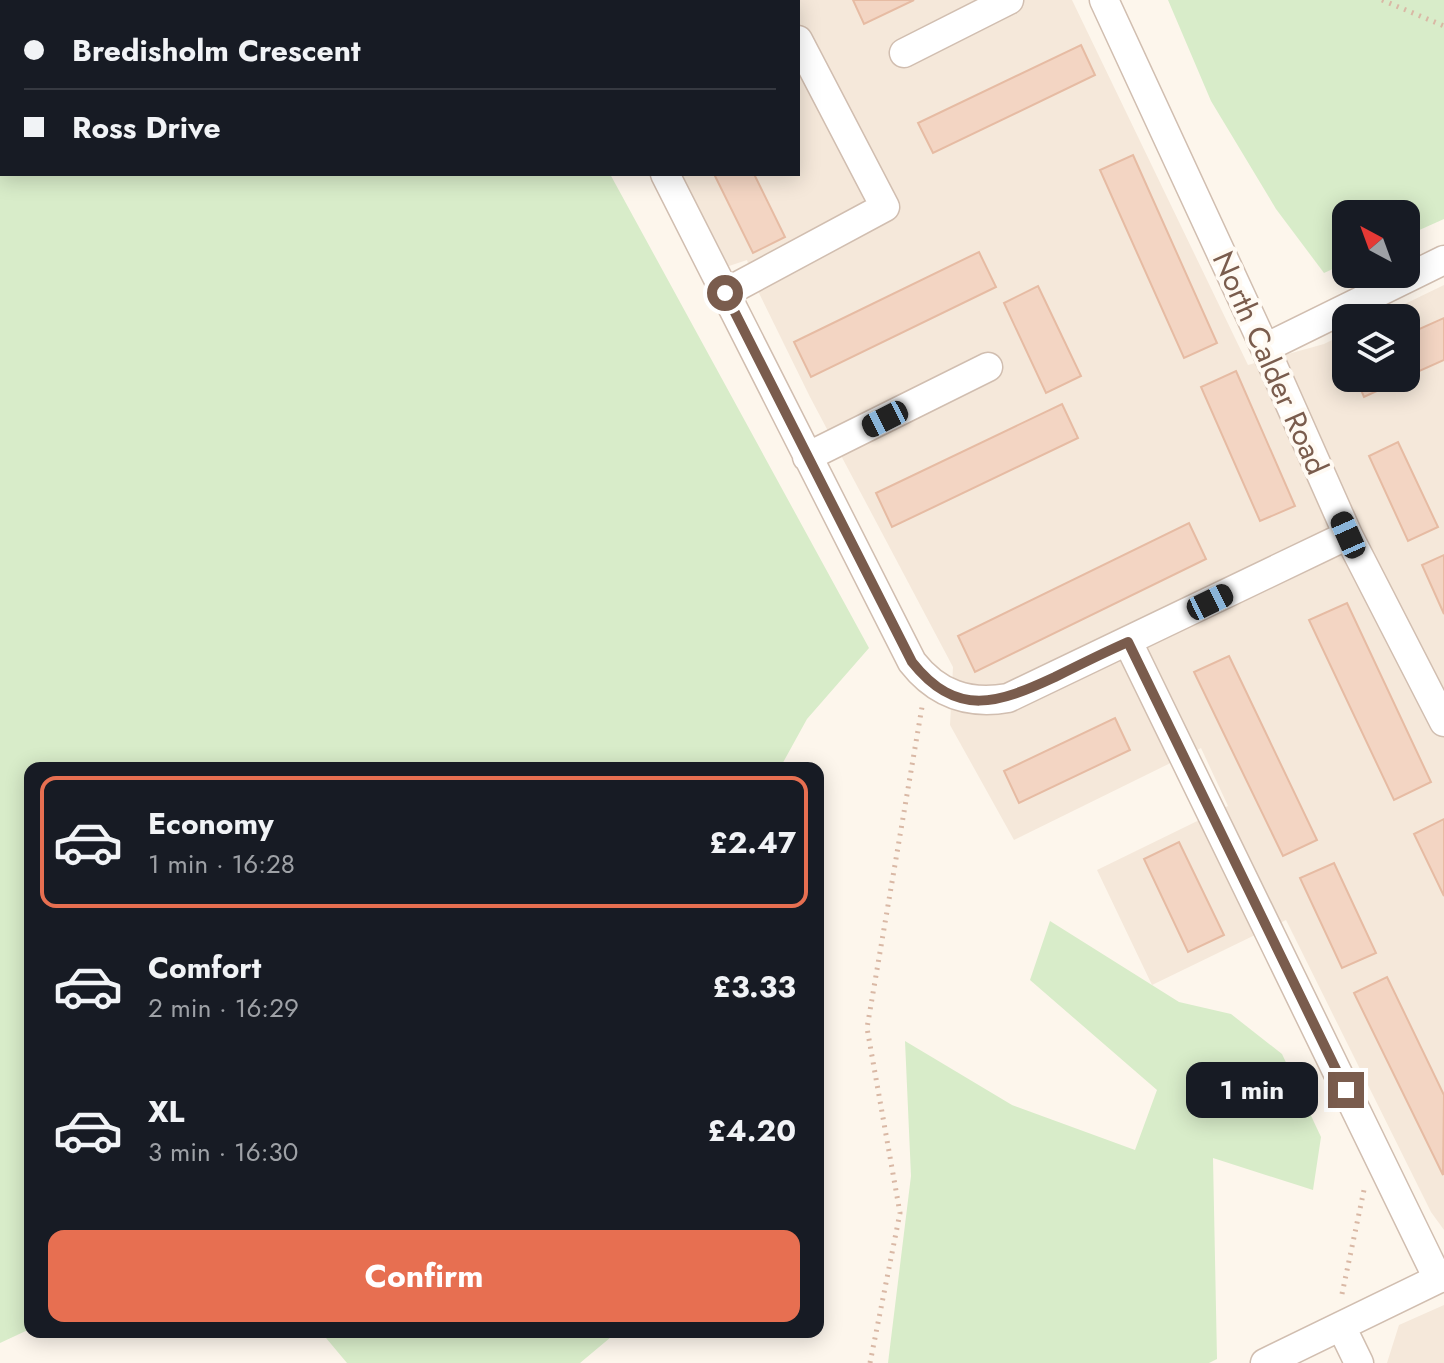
<!DOCTYPE html>
<html lang="en">
<head>
<meta charset="utf-8">
<style>
  body { margin:0; font-family:Jost,sans-serif; background:#242831; color:#f1f3f6; height:100vh; display:flex; flex-direction:column; font-size:30px; white-space:nowrap }
  * { box-sizing:border-box; margin:0 }
  p { font-size:26px; color:#9ea1a6 }
  .icon { flex:none; width:44px; height:44px; fill:none; stroke:currentColor; stroke-width:2; stroke-linecap:round; stroke-linejoin:round }
  .map { position:relative; flex:1; overflow:hidden }
  .panel { position:absolute; left:24px; top:762px; width:800px; height:576px; display:flex; flex-direction:column; background:#171b24; border-radius:16px; box-shadow:0 4px 20px #0003 }
  .panel>* { flex:none }
  .top-card { position:absolute; left:0px; top:0px; width:800px; height:176px; box-shadow:0 4px 20px #0003; display:grid; align-content:center; height:176px; padding:0 24px; background:#171b24 }
  .needle { width:52px; rotate:319deg }
  .tools { position:absolute; left:1332px; top:200px; display:grid; gap:16px }
  .tools a { display:grid; place-items:center; width:88px; height:88px; border-radius:16px; background:#171b24; box-shadow:0 4px 20px #0003; font-size:40px }
  .end { position:absolute; width:36px; height:36px; margin:-18px; border:10px solid #7a5c4d; background:#fff; box-shadow:0 0 0 4px #fff }
  .from { border-radius:50% }
  .bubble { position:absolute; height:56px; border-radius:16px; background:#171b24; box-shadow:0 4px 20px #0003; font-size:26px; font-weight:700; line-height:56px; text-align:center }
  .car { position:absolute; width:24px; height:48px; margin:-24px -12px; border-radius:10px; box-shadow:0 0 6px 2px #0007; background:linear-gradient(#222 24%,#8ab4d8 0 40%,#222 0 76%,#8ab4d8 0 86%,#222 0) }
  .top-card b { display:flex; align-items:center; gap:28px; height:76px; font-size:30px }
  .top-card b+b { border-top:2px solid #363941 }
  .top-card i { width:20px; height:20px; background:#f1f3f6 }
  ul { padding:14px 0 0; list-style:none }
  li { display:flex; align-items:center; gap:24px; height:132px; margin:0 16px 12px; padding:0 8px; border:4px solid transparent; border-radius:16px }
  li div { flex:1 }
  li b { display:block; font-size:30px }
  li em { font-style:normal; font-weight:700 }
  li.active { border-color:#e76f51 }
  li>.icon { width:72px; height:72px; stroke-width:1.5 }
  .action { display:flex; gap:16px; margin-top:auto; padding:16px 24px }
  .action a { flex:1; height:92px; border-radius:16px; background:#e76f51; color:#fff; font-size:32px; font-weight:700; line-height:92px; text-align:center }
  .map>svg:first-child { display:block }
  .residential { fill:#f5e8da }
  .green { fill:#d8ecc9 }
  .building { fill:#f3d5c3; stroke:#e6bba3; stroke-width:2 }
  .lines { fill:none; stroke-linecap:round; stroke-linejoin:round }
  .minor-casing { stroke:#d1beb0; stroke-width:31 }
  .path { stroke:#d9b8a5; stroke-width:5; stroke-dasharray:2 6; stroke-linecap:butt }
  .minor { stroke:#fff; stroke-width:28 }
  .route { stroke:#7a5c4d; stroke-width:10 }
  .labels { text-anchor:middle; stroke-width:8; stroke-linejoin:round; paint-order:stroke }
  .street-label { font-size:30px; fill:#7a5c4d; stroke:#fffaf3 }
</style>
</head>
<body>
<div class="map">
<svg width="1444" height="1363" viewBox="0 0 1444 1363">
  <rect width="100%" height="100%" fill="#fdf6ec"/>
  <path class="residential" d="M594,0h478l176,365 76,-21 22,-11v45h60v-60h-30l68,-33v945l-13,-18 -145,-292 -134,65 -55,-115 131,-64 -27,-58 -187,92 -64,-115 3,-58 -143,-270 -55,-112 -8,-25 -21,7 -46,-93h118v-172z
    M1444,1305v58h-57l12,-38z"/>
  <path class="green" d="M1168,0h276v219l-38,17v-22h-60v49l-22,10 -48,-64 -65,-108z
    M0,135h2v39h608l259,474 -62,71 -27,49h-750v561l-30,14z
    M1050,921l129,81 52,12 51,40 39,83 -8,53 -100,-32 4,201 -8,4h-321l23,-187 -6,-135 107,64 123,45 22,-60 -127,-110z
    M321,1332h296l-37,31h-233z"/>
  <path class="building" d="M853,0h61l-50,24z
    M1081,45l14,30 -162,78 -15,-30z
    M1133,155l84,188 -33,15 -84,-188z
    M714,174h40l31,63 -32,16z
    M979,252l17,35 -185,90 -17,-35z
    M1038,286l43,90 -35,17 -42,-90z
    M1444,318v42l-38,17v-42z
    M1236,371l59,135 -35,15 -59,-134z
    M1356,378h49l-41,19z
    M1062,404l16,34 -186,89 -16,-34z
    M1398,442l40,85 -30,14 -39,-85z
    M1189,523l17,36 -231,113 -17,-36z
    M1444,555v59l-22,-49z
    M1347,603l84,179 -37,18 -85,-180z
    M1229,656l88,184 -34,16 -89,-184z
    M1115,718l15,32 -111,53 -15,-32z
    M1444,819v77l-30,-62z
    M1179,842l45,93 -36,17 -44,-93z
    M1334,863l42,90 -34,15 -42,-90z
    M1387,977l57,118 -1,80 -89,-182z"/>
  <g class="lines">
    <g class="minor-casing">
      <path id="minor" d="M577,0l1,2
        M777,0l1,2
        M1104,0l161,348 83,187 96,187
        M750,2l3,-2
        M904,53l105,-53
        M665,174l247,488c25,32 56,43 96,36l340,-163
        M725,293l160,-86 -87,-167
        M1265,348l179,-88
        M807,457l181,-90
        M1128,642l310,637
        M1341,1326l18,37
        M1265,1363l179,-87"/>
    </g>
    <path class="path" d="M1382,0l62,26
      M1342,1294l22,-104
      M870,1363l30,-150 -33,-185 55,-321"/>
    <use href="#minor" class="minor"/>
  </g>
  <g class="lines">
    <path class="route" d="M725,293l187,369c45,57 87,41 143,15 24,-12 48,-24 73,-35l218,448"/>
  </g>
  <g class="labels">
    <g class="street-label">
      <text transform="translate(1270 363) rotate(66)" y="10">North Calder Road</text>
    </g>
  </g>
</svg>
<div class="tools">
<a><svg class="needle" viewBox="-14 -14 28 28"><path d="M0-13l5 13h-10z" fill="#e53935"/><path d="M0 13l5-13h-10z" fill="#9ea1a6"/></svg></a>
<a><svg class="icon" aria-label="layers" viewBox="0 0 24 24"><path d="M12 4l9 5-9 5-9-5zM3 14l9 5 9-5"/></svg></a>
</div>
<i class="end from" style="left:725px;top:293px"></i>
<i class="end" style="left:1346px;top:1090px"></i>
<div class="bubble" style="left:1186px;top:1062px;width:132px">1 min</div>
<i class="car" style="left:885px;top:419px;rotate:243deg"></i>
<i class="car" style="left:1348px;top:535px;rotate:336deg"></i>
<i class="car" style="left:1210px;top:602px;rotate:64deg"></i>
<div class="top-card">
<b><i class="from"></i>Bredisholm Crescent</b>
<b><i></i>Ross Drive</b>
</div>
<section class="panel">
<ul>
<li class="active"><svg class="icon" aria-label="car" viewBox="0 0 24 24"><path d="M5 17H2v-5l4-1 3-4h7l3 4 3 1v5h-3M9 17h6M6 11h13"/><circle cx="7" cy="17" r="2"/><circle cx="17" cy="17" r="2"/></svg><div><b>Economy</b><p>1 min · 16:28</p></div><em>£2.47</em></li>
<li><svg class="icon" aria-label="car" viewBox="0 0 24 24"><path d="M5 17H2v-5l4-1 3-4h7l3 4 3 1v5h-3M9 17h6M6 11h13"/><circle cx="7" cy="17" r="2"/><circle cx="17" cy="17" r="2"/></svg><div><b>Comfort</b><p>2 min · 16:29</p></div><em>£3.33</em></li>
<li><svg class="icon" aria-label="car" viewBox="0 0 24 24"><path d="M5 17H2v-5l4-1 3-4h7l3 4 3 1v5h-3M9 17h6M6 11h13"/><circle cx="7" cy="17" r="2"/><circle cx="17" cy="17" r="2"/></svg><div><b>XL</b><p>3 min · 16:30</p></div><em>£4.20</em></li>
</ul>
<div class="action"><a>Confirm</a></div>
</section>
</div>
</body>
</html>
